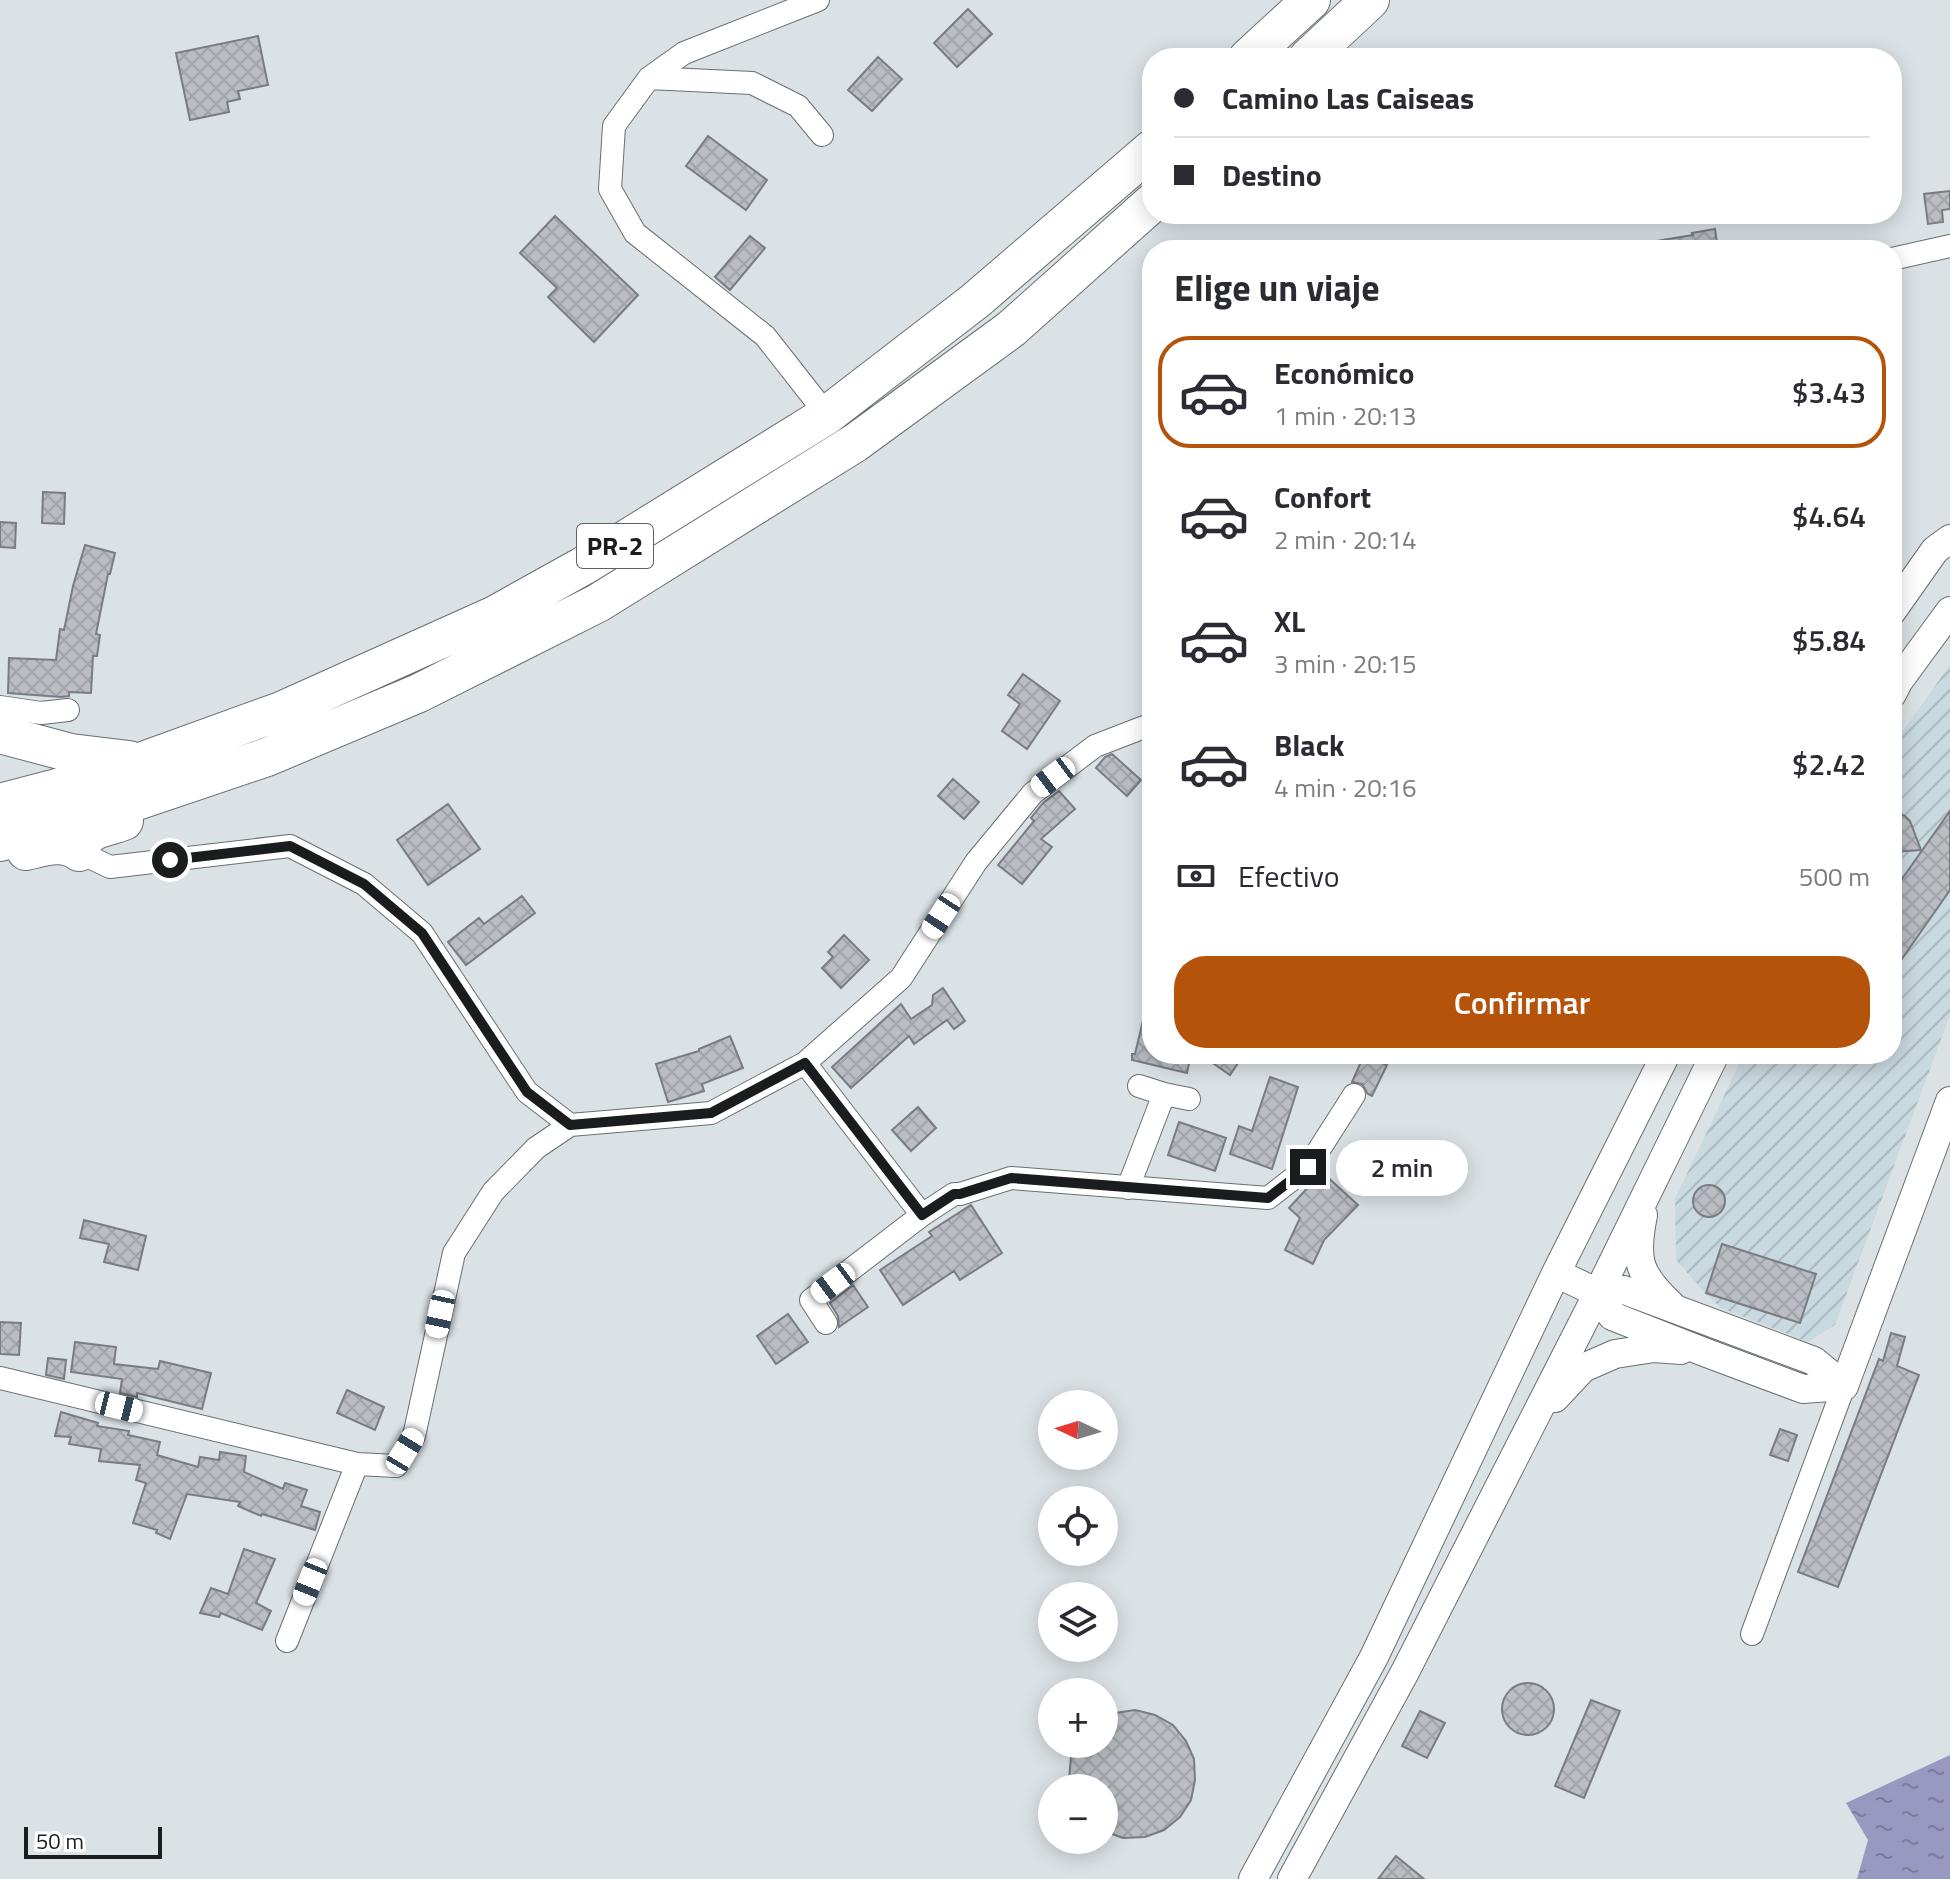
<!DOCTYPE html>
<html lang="es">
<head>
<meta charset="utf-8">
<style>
  body { margin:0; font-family:"Titillium Web",sans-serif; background:#f7f7f7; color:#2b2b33; height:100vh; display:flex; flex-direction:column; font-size:30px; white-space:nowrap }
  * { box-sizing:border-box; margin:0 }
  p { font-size:26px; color:#7c7c81 }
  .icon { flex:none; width:44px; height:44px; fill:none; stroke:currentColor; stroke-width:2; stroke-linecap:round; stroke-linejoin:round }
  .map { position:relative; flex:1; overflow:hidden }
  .panel { position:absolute; left:1142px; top:240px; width:760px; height:824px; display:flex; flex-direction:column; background:#fff; border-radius:32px; box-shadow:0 4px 20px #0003 }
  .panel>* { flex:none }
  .hud { position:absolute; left:1142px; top:48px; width:760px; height:176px; border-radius:32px; box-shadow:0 4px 20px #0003; display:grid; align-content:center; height:176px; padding:0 32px; background:#fff }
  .needle { width:52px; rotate:274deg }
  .buttons { position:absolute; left:1038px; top:1390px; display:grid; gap:16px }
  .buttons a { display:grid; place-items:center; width:80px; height:80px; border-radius:50%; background:#fff; box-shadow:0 4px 20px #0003; font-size:40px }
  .scale { position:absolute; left:24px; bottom:20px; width:138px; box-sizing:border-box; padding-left:8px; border:4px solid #1a1c1e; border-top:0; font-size:22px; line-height:28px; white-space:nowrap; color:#1a1c1e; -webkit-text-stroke:6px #fff; paint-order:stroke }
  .end { position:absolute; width:36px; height:36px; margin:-18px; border:10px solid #1a1c1e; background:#fff; box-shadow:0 0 0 4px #fff }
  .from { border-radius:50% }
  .bubble { position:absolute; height:56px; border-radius:28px; background:#fff; box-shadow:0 4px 20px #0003; font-size:26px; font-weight:600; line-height:56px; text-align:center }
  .car { position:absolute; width:24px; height:48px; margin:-24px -12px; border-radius:10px; box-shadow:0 0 6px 2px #0007; background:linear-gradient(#fff 24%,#345 0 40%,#fff 0 76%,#345 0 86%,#fff 0) }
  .hud b { display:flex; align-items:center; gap:28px; height:76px; font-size:30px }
  .hud b+b { border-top:2px solid #e1e1e2 }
  .hud i { width:20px; height:20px; background:#2b2b33 }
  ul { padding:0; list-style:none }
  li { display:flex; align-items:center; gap:24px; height:112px; margin:0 16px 12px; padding:0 16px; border:4px solid transparent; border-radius:32px }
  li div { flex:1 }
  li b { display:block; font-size:30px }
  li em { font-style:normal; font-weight:600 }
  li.on { border-color:#b45309 }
  li>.icon { width:72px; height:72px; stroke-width:1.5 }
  h2 { padding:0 32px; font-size:36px; line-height:96px }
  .pay { display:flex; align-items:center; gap:20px; height:88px; padding:0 32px; font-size:30px }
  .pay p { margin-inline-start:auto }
  .primary-button { display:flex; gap:16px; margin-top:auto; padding:16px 32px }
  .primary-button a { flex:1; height:92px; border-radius:32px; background:#b45309; color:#fff; font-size:32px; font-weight:600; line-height:92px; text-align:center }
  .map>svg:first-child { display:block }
  .industrial { fill:url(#industrial-furrows) }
  .water { fill:url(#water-ripples) }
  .building { fill:url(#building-cross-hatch); stroke:#797d83; stroke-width:2 }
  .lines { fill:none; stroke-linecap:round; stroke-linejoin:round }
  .minor-casing { stroke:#686f72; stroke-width:24 }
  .tertiary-casing { stroke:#686f72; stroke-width:30 }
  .trunk-casing { stroke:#686f72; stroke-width:40 }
  .minor { stroke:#fff; stroke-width:22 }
  .tertiary { stroke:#fff; stroke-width:28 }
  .trunk { stroke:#fff; stroke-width:38 }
  .route { stroke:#1a1c1e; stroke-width:10 }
  .labels { text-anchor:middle; stroke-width:6; stroke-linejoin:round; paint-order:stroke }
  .shield { fill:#fff; stroke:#5f6062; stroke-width:2 }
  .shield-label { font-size:26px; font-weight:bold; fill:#1a1c1e }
</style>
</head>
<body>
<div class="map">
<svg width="1950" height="1879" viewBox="0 0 1950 1879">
  <defs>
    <pattern id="industrial-furrows" width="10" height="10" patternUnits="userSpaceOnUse" patternTransform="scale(2)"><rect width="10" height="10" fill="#c9d9e0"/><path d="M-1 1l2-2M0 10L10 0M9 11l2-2" fill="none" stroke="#acbac0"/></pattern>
    <pattern id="water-ripples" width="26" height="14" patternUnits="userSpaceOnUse" patternTransform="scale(2)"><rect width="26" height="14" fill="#9899c1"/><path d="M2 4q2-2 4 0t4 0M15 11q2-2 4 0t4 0" fill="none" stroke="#7b7c9c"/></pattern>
    <pattern id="building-cross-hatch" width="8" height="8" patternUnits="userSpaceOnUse" patternTransform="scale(2)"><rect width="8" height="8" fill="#babec4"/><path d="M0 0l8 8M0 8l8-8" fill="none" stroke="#9fa3a8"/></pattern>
  </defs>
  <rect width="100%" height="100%" fill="#dbe2e6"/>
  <path class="industrial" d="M1950,665v350l-115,310 -27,17 -87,-34 -15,-14 -30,-34 -1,-61 69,-145h148v-308z"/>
  <path class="water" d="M1950,1755v124h-93l11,-39 -22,-37z"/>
  <path class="building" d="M968,9l24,25 -35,33 -23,-24z
    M258,36l10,49 -30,6 2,8 -13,3 2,10 -39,8 -14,-67z
    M878,57l24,22 -30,32 -24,-21z
    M708,136l59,44 -21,30 -60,-44z
    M1950,191v18l-8,1 1,12 -15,2 -4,-30z
    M555,216l83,79 -44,47 -46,-45 9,-9 -37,-35z
    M1715,229l3,21h-67l-1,-8 43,-7 -1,-2z
    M750,236l15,12 -35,42 -15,-13z
    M43,492l22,1 -1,31 -22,-1z
    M0,522l16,1 -1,25 -15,-1z
    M85,545l30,8 -5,21h-2l-12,60 4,1 -3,21h-4l-2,37 -22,-1v4l-8,1 -53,-4 1,-35 47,2 4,-31 4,1 9,-44z
    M1023,674l37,27 -33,48 -25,-18 18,-27 -12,-9z
    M1112,754l29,26 -14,16 -31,-28 9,-11z
    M953,779l26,23 -15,17 -26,-23z
    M1059,791l16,18 -34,30 11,8 -30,37 -24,-19 36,-44 -3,-3 12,-15z
    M448,804l32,45 -52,36 -31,-45z
    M1892,809l13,7 5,5 11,29 -29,2z
    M1950,811v79l-58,83v-80z
    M522,896l13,17 -69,52 -18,-23 31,-24 5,6z
    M844,935l25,25 -28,28 -19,-20 11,-11 -5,-5z
    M943,988l22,33 -11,8 -7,-9 -33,24 -5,-8 -58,52 -19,-21 69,-63 10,15 21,-14 1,-10z
    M1146,1008h6v46h39l-4,19 -55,-13v-6h3z
    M730,1036l13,32 -41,16 2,7 -36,11 -12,-38 43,-13v-2z
    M1200,1054h44l-14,21z
    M1364,1055l23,10 -15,31 -4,-2 -6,-10 -10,-2z
    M1270,1077l28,10 -26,82 -42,-15 9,-28 13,5z
    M918,1107l18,21 -25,23 -19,-21z
    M1179,1122l47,16 -11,33 -47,-16z
    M1322,1172l36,33 -34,35 -11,24 -28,-14 15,-32 -11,-10z
    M1693 1201a16 16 0 1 1 32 0a16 16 0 1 1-32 0Z
    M971,1205l31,48 -42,27 -6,-9 -51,34 -23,-35 52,-34 -3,-4z
    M84,1220l62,16 -8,34 -34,-8 5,-18 -29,-6z
    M1722,1244l94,30 -16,49 -94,-30z
    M853,1285l15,22 -29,20 -1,-11 -8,-13z
    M788,1314l20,28 -32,22 -19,-28z
    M0,1322l21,1 -2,32 -19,-1z
    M1891,1333l14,4 -8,29 22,9 -81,212 -40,-15 81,-213 4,2z
    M75,1342l41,5 -2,17 44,5 2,-8 51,12 -9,36 -65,-16v4l-17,-4 2,-14 -51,-7z
    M48,1358l18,2 -2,19 -18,-4z
    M347,1390l37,17 -9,23 -38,-17z
    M61,1412l37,11 -1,3 32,5 -1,4 32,7 -3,13 41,12 2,-10 19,3 1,-8 26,4 -2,16 39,17 2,-6 22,7 -6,16 19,6 -5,18 -53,-16 -1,2 -23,-10 2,-4 -53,-8 -17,45 -14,-6 1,-3 -24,-7 13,-40 -10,-3 4,-15 -41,-4 2,-12 -32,-5 2,-7 -16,-1z
    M1780,1429l17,6 -9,26 -18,-6z
    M244,1549l31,10 -19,44 15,8 -9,19 -41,-17 -2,4 -19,-4 11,-25 17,6z
    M1502 1709a26 26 0 1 1 52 0a26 26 0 1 1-52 0Z
    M1591,1700l29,11 -36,87 -29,-12z
    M1135,1710l20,5 18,10 13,16 8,18 1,21 -4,20 -11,17 -16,13 -19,7 -22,1 -19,-7v-43h-33l-2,-9 2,-22 6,-13h27v-26l11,-5z
    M1420,1711l25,12 -18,35 -25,-12z
    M1396,1856l28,23h-46z"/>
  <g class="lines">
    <g class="minor-casing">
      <path id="minor" d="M649,78l35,-25 134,-53
        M822,135l-24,-29 -46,-23 -103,-5 -35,48 -4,63 25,44 130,103 62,79
        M1892,259l58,-13
        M0,707l41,6 27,-3
        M79,852l31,15 180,-21 74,38 58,49 105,159 43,33 141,-12 94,-50 96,-85 75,-116 57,-69 62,-47 57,-22
        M805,1063l117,152
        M1139,1086l25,8 25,5
        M1128,1188l36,-94
        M826,1323l-15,-23 111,-85 32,-21h6l51,-16 257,20 40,-31 46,-72
        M0,1378l357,86 39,2 18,-30 40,-183 39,-61 43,-44 34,-23
        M1752,1634l92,-248
        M287,1641l70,-177"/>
    </g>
    <g class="tertiary-casing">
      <path id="tertiary" d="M1892,611l43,-61 15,-11
        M1892,694l6,-12 52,-71
        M1643,1215c-9,45 -5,59 28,90
        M1556,1273l42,20 26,-3 190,71 30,25
        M1598,1293l14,23 92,36 99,37 41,-3
        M1844,1386l106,-285
        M1555,1398l28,-30 32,-14 39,-6 27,2
        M1253,1879l121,-222 182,-384 110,-219
        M1292,1879l113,-207 193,-379 117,-239"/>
    </g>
    <g class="trunk-casing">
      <path id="trunk" d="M1248,58l63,-58
        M1308,58l62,-58
        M0,734l71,19 58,7
        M0,803l68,-18 72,-23 141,-51 214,-96 88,-49 244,-151 148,-114 177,-152
        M0,842l110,-32 157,-53 152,-64 179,-90 257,-160 156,-114 141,-126
        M26,851c17,-4 38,-11 53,1 8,-26 22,-22 45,-31"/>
    </g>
    <use href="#minor" class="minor"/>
    <use href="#tertiary" class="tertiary"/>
    <use href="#trunk" class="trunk"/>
  </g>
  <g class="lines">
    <path class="route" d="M170,860l120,-14 74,38 58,49 105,159 43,33 141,-12 94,-50 117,152 32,-21h6l51,-16 257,20 40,-31"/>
  </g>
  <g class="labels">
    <rect class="shield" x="577" y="524" width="76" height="44" rx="6"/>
    <g class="shield-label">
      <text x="615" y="555">PR-2</text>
    </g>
  </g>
</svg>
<div class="buttons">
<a><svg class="needle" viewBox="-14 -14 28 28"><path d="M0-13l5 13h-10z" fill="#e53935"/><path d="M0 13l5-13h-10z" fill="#7c7c81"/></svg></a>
<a><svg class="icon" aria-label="locate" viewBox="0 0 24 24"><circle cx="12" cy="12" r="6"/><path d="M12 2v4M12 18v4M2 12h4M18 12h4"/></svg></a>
<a><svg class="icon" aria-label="layers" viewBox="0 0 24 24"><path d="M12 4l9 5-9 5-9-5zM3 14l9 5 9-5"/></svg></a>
<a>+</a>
<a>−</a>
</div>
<div class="scale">50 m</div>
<i class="end from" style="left:170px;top:860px"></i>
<i class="end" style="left:1308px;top:1167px"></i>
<div class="bubble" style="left:1336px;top:1140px;width:132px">2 min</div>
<i class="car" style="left:1053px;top:777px;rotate:233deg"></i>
<i class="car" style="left:941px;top:916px;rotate:213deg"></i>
<i class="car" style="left:833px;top:1283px;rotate:233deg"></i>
<i class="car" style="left:440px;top:1314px;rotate:192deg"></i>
<i class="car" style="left:119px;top:1407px;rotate:104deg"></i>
<i class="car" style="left:405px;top:1451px;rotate:31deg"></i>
<i class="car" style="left:310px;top:1582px;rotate:202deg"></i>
<div class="hud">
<b><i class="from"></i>Camino Las Caiseas</b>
<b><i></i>Destino</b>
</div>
<section class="panel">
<h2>Elige un viaje</h2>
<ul>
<li class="on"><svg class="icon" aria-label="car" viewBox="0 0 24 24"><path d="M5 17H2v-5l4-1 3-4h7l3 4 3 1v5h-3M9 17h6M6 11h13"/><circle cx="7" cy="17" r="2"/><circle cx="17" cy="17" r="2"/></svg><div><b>Económico</b><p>1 min · 20:13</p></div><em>$3.43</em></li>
<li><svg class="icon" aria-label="car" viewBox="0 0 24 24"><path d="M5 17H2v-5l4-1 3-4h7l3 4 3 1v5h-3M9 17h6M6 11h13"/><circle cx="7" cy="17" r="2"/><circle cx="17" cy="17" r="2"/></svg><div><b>Confort</b><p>2 min · 20:14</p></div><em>$4.64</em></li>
<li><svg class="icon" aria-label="car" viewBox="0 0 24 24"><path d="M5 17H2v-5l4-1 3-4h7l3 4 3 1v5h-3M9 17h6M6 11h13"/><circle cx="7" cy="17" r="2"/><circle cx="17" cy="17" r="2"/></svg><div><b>XL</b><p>3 min · 20:15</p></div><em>$5.84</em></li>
<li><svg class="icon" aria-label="car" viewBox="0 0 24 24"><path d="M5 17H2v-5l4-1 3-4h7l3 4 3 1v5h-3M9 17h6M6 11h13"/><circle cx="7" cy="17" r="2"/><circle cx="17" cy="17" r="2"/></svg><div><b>Black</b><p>4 min · 20:16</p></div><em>$2.42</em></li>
</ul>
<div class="pay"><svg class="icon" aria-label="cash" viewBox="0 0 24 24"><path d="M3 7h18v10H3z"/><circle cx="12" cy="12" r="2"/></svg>Efectivo<p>500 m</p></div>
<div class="primary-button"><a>Confirmar</a></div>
</section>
</div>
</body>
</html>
